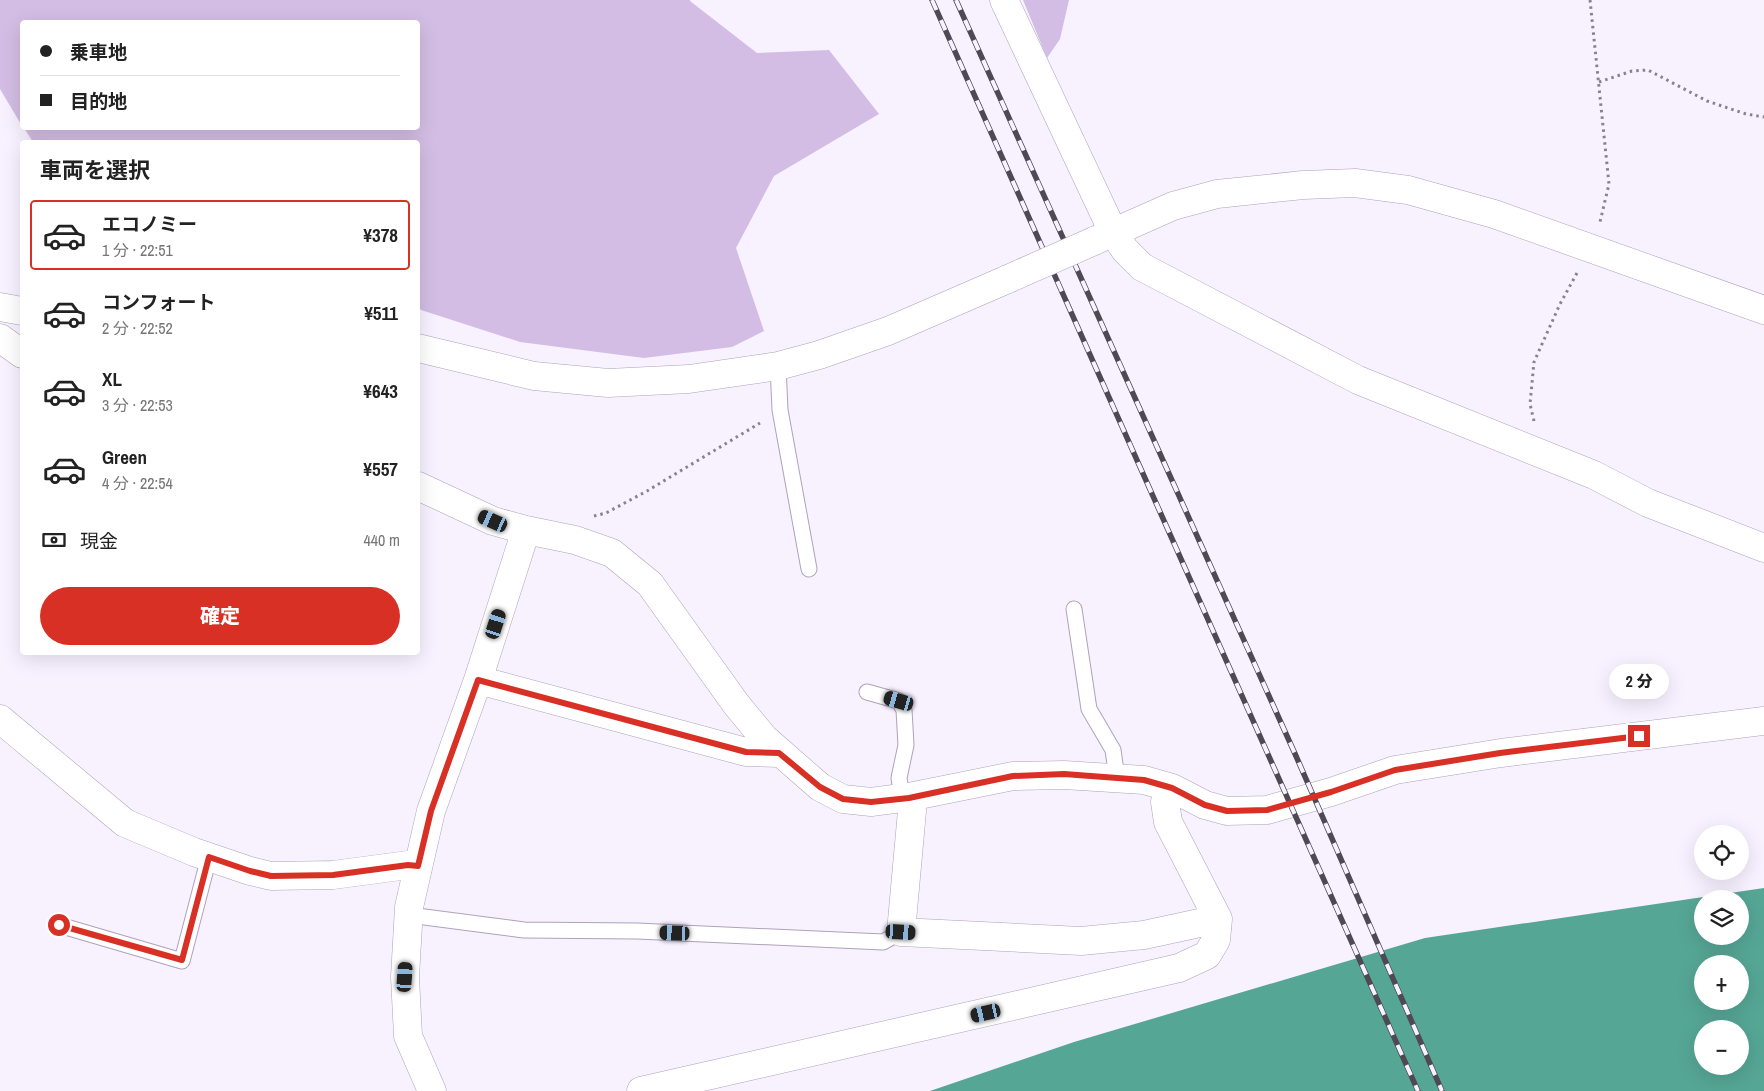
<!DOCTYPE html>
<html lang="ja">
<head>
<meta charset="utf-8">
<style>
  body { margin:0; font-family:"Archivo Narrow","Noto Sans JP",sans-serif; background:#f6f6f6; color:#222; height:100vh; display:flex; flex-direction:column; font-size:19px; white-space:nowrap }
  * { box-sizing:border-box; margin:0 }
  p { font-size:16px; color:#767676 }
  .icon { flex:none; width:28px; height:28px; fill:none; stroke:currentColor; stroke-width:2; stroke-linecap:round; stroke-linejoin:round }
  .map { position:relative; flex:1; overflow:hidden }
  .sheet { position:absolute; left:20px; top:140px; width:400px; height:515px; display:flex; flex-direction:column; background:#fff; border-radius:5px; box-shadow:0 5px 20px #0002 }
  .sheet>* { flex:none }
  .top-card { position:absolute; left:20px; top:20px; width:400px; height:110px; border-radius:5px; box-shadow:0 5px 20px #0002; display:grid; align-content:center; height:110px; padding:0 20px; background:#fff }
  .fabs { position:absolute; left:1694px; top:825px; display:grid; gap:10px }
  .fabs a { display:grid; place-items:center; width:55px; height:55px; border-radius:50%; background:#fff; box-shadow:0 5px 20px #0002; font-size:25px }
  .end { position:absolute; width:22px; height:22px; margin:-11px; border:6px solid #d93025; background:#fff; box-shadow:0 0 0 2px #fff }
  .from { border-radius:50% }
  .bubble { position:absolute; height:35px; border-radius:18px; background:#fff; box-shadow:0 5px 20px #0002; font-size:16px; font-weight:800; line-height:35px; text-align:center }
  .car { position:absolute; width:15px; height:30px; margin:-15px -8px; border-radius:6px; box-shadow:0 0 4px 1px #0007; background:linear-gradient(#222 24%,#8ab4d8 0 40%,#222 0 76%,#8ab4d8 0 86%,#222 0) }
  .top-card b { display:flex; align-items:center; gap:18px; height:48px; font-size:19px }
  .top-card b+b { border-top:1px solid #e0e0e0 }
  .top-card i { width:12px; height:12px; background:#222 }
  ul { padding:0; list-style:none }
  li { display:flex; align-items:center; gap:15px; height:70px; margin:0 10px 8px; padding:0 10px; border:2px solid transparent; border-radius:5px }
  li div { flex:1 }
  li b { display:block; font-size:19px }
  li em { font-style:normal; font-weight:800 }
  li.selected { border-color:#d93025 }
  li>.icon { width:45px; height:45px; stroke-width:1.5 }
  h2 { padding:0 20px; font-size:22px; line-height:60px }
  .pay { display:flex; align-items:center; gap:12px; height:55px; padding:0 20px; font-size:19px }
  .pay p { margin-inline-start:auto }
  .action { display:flex; gap:10px; margin-top:auto; padding:10px 20px }
  .action a { flex:1; height:58px; border-radius:30px; background:#d93025; color:#fff; font-size:20px; font-weight:800; line-height:58px; text-align:center }
  .map>svg:first-child { display:block }
  .green { fill:#d3bde4 }
  .water { fill:#56a696; fill-rule:evenodd }
  .lines { fill:none; stroke-linecap:round; stroke-linejoin:round }
  .service-casing { stroke:#afa2b9; stroke-width:17 }
  .minor-casing { stroke:#afa2b9; stroke-width:29 }
  .tertiary-casing { stroke:#afa2b9; stroke-width:29 }
  .path { stroke:#88828d; stroke-width:3; stroke-dasharray:2.5 4; stroke-linecap:butt }
  .service { stroke:#fff; stroke-width:15 }
  .minor { stroke:#fff; stroke-width:28 }
  .tertiary { stroke:#fff; stroke-width:28 }
  .rail-casing { stroke:#4e4952; stroke-width:5.5 }
  .rail { stroke:#f8f1ff; stroke-width:4; stroke-dasharray:11; stroke-linecap:butt }
  .tertiary-bridge-casing { stroke:#afa2b9; stroke-width:29; stroke-linecap:butt }
  .tertiary-bridge { stroke:#fff; stroke-width:28 }
  .route { stroke:#d93025; stroke-width:6 }
</style>
</head>
<body>
<div class="map">
<svg width="1764" height="1091" viewBox="0 0 1764 1091">
  <rect width="100%" height="100%" fill="#f8f1ff"/>
  <path class="green" d="M0,0h690v1l67,52 72,-3 50,64 -105,62 -38,72 28,83 -32,16 -88,11 -124,-16 -102,-33v-167h-385l-9,-14h394v-106h-396v104l-22,-37z
    M1023,0h46l-9,39 -13,19z"/>
  <path class="water" d="M1764,888v203h-834l144,-49 351,-104zM1702,899h38v37h-38zM1702,964h38v37h-38zM1702,1029h38v37h-38z"/>
  <g class="lines">
    <g class="service-casing">
      <path id="service" d="M778,366l2,44 29,159
        M1074,609l15,100 24,41 4,28
        M867,692l32,9 5,9 2,35 -7,33 3,20
        M409,915l115,15 113,1 246,11 18,-10
        M59,925l123,36 27,-104"/>
    </g>
    <g class="minor-casing">
      <path id="minor" d="M1004,0l109,232 12,18 17,17 216,113 236,95 54,28 116,45
        M0,338l22,16
        M418,486l75,35 33,9 49,10 37,13 38,31 86,120 28,34 56,49 23,12 28,3 38,-5 104,-21 51,-1 80,5 28,8 33,17 22,6 40,-1 64,-18 64,-22 106,-17 263,-32
        M478,680l268,72 33,1
        M0,719l125,104 69,29 56,19 21,5 62,-1 75,-10 10,1
        M909,797l3,14 -11,121 180,9 63,-6 74,-16
        M432,1091l-24,-55 -3,-59 4,-70 22,-96 47,-131 48,-150
        M641,1091l538,-123 28,-13 9,-15 2,-21 -50,-97 -3,-20 7,-14"/>
    </g>
    <g class="tertiary-casing">
      <path id="tertiary" d="M1094,241l79,-35 44,-12 86,-9 52,-2 53,7 86,24 270,96
        M0,307l22,4
        M418,348l116,28 74,7 81,-4 89,-13 41,-11 69,-24 120,-52"/>
    </g>
    <path class="path" d="M1590,0l19,184 -9,38
      M1599,82l33,-11 16,-1 59,31 39,13 18,3
      M1534,421l-4,-17 4,-42 26,-58 17,-31
      M594,516l12,-3 41,-22 113,-68"/>
    <use href="#service" class="service"/>
    <use href="#minor" class="minor"/>
    <use href="#tertiary" class="tertiary"/>
    <g class="rail-casing">
      <path id="rail" d="M932,0l486,1091
        M956,0l340,756 146,335"/>
    </g>
    <use href="#rail" class="rail"/>
    <g class="tertiary-bridge-casing">
      <path id="tertiary-bridge" d="M1008,279l86,-38"/>
    </g>
    <use href="#tertiary-bridge" class="tertiary-bridge"/>
  </g>
  <g class="lines">
    <path class="route" d="M59,925l123,35 27,-103 41,14 21,5 62,-1 75,-10 10,1 13,-55 47,-131 268,72 33,1 41,34 23,12 28,3 38,-4 104,-22 51,-2 80,6 28,8 33,17 22,6 40,-1 64,-18 64,-22 105,-17 139,-17"/>
  </g>
</svg>
<div class="fabs">
<a><svg class="icon" aria-label="locate" viewBox="0 0 24 24"><circle cx="12" cy="12" r="6"/><path d="M12 2v4M12 18v4M2 12h4M18 12h4"/></svg></a>
<a><svg class="icon" aria-label="layers" viewBox="0 0 24 24"><path d="M12 4l9 5-9 5-9-5zM3 14l9 5 9-5"/></svg></a>
<a>+</a>
<a>−</a>
</div>
<i class="end from" style="left:59px;top:925px"></i>
<i class="end" style="left:1639px;top:736px"></i>
<div class="bubble" style="left:1609px;top:664px;width:60px">2 分</div>
<i class="car" style="left:493px;top:521px;rotate:294deg"></i>
<i class="car" style="left:496px;top:624px;rotate:18deg"></i>
<i class="car" style="left:899px;top:701px;rotate:286deg"></i>
<i class="car" style="left:901px;top:932px;rotate:93deg"></i>
<i class="car" style="left:675px;top:933px;rotate:272deg"></i>
<i class="car" style="left:405px;top:977px;rotate:4deg"></i>
<i class="car" style="left:986px;top:1013px;rotate:257deg"></i>
<div class="top-card">
<b><i class="from"></i>乗車地</b>
<b><i></i>目的地</b>
</div>
<section class="sheet">
<h2>車両を選択</h2>
<ul>
<li class="selected"><svg class="icon" aria-label="car" viewBox="0 0 24 24"><path d="M5 17H2v-5l4-1 3-4h7l3 4 3 1v5h-3M9 17h6M6 11h13"/><circle cx="7" cy="17" r="2"/><circle cx="17" cy="17" r="2"/></svg><div><b>エコノミー</b><p>1 分 · 22:51</p></div><em>¥378</em></li>
<li><svg class="icon" aria-label="car" viewBox="0 0 24 24"><path d="M5 17H2v-5l4-1 3-4h7l3 4 3 1v5h-3M9 17h6M6 11h13"/><circle cx="7" cy="17" r="2"/><circle cx="17" cy="17" r="2"/></svg><div><b>コンフォート</b><p>2 分 · 22:52</p></div><em>¥511</em></li>
<li><svg class="icon" aria-label="car" viewBox="0 0 24 24"><path d="M5 17H2v-5l4-1 3-4h7l3 4 3 1v5h-3M9 17h6M6 11h13"/><circle cx="7" cy="17" r="2"/><circle cx="17" cy="17" r="2"/></svg><div><b>XL</b><p>3 分 · 22:53</p></div><em>¥643</em></li>
<li><svg class="icon" aria-label="car" viewBox="0 0 24 24"><path d="M5 17H2v-5l4-1 3-4h7l3 4 3 1v5h-3M9 17h6M6 11h13"/><circle cx="7" cy="17" r="2"/><circle cx="17" cy="17" r="2"/></svg><div><b>Green</b><p>4 分 · 22:54</p></div><em>¥557</em></li>
</ul>
<div class="pay"><svg class="icon" aria-label="cash" viewBox="0 0 24 24"><path d="M3 7h18v10H3z"/><circle cx="12" cy="12" r="2"/></svg>現金<p>440 m</p></div>
<div class="action"><a>確定</a></div>
</section>
</div>
</body>
</html>
